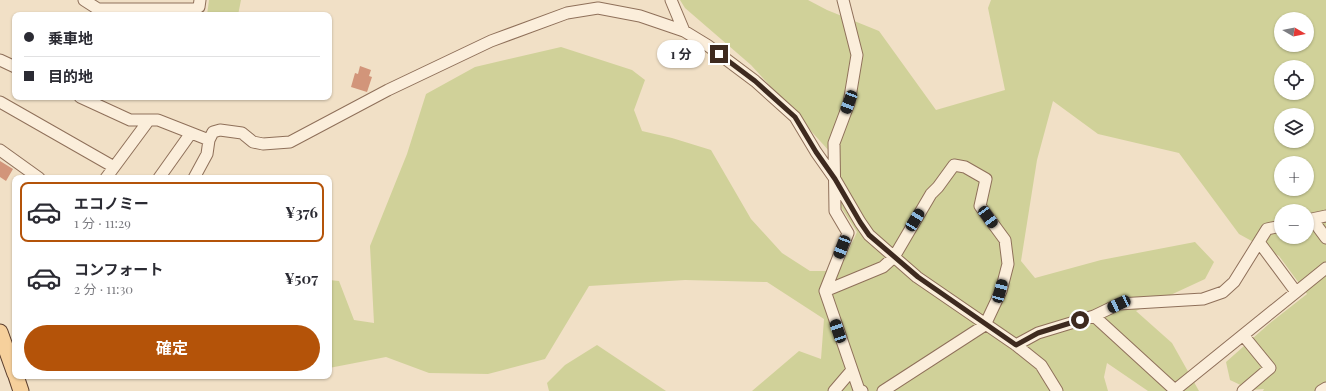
<!DOCTYPE html>
<html lang="ja">
<head>
<meta charset="utf-8">
<style>
  body { margin:0; font-family:"Playfair Display","Noto Sans JP",serif; background:#f2f2f3; color:#2b2b33; height:100vh; display:flex; flex-direction:column; font-size:15px; white-space:nowrap }
  * { box-sizing:border-box; margin:0 }
  p { font-size:13px; color:#7c7c81 }
  .icon { flex:none; width:22px; height:22px; fill:none; stroke:currentColor; stroke-width:2; stroke-linecap:round; stroke-linejoin:round }
  .map { position:relative; flex:1; overflow:hidden }
  .sheet { position:absolute; left:12px; top:175px; width:320px; height:204px; display:flex; flex-direction:column; background:#fff; border-radius:8px; box-shadow:0 1px 3px #0004 }
  .sheet>* { flex:none }
  .guide { position:absolute; left:12px; top:12px; width:320px; height:88px; border-radius:8px; box-shadow:0 1px 3px #0004; display:grid; align-content:center; height:88px; padding:0 12px; background:#fff }
  .needle { width:26px; rotate:99deg }
  .controls { position:absolute; left:1274px; top:12px; display:grid; gap:8px }
  .controls a { display:grid; place-items:center; width:40px; height:40px; border-radius:50%; background:#fff; box-shadow:0 1px 3px #0004; font-size:20px }
  .end { position:absolute; width:18px; height:18px; margin:-9px; border:5px solid #3e2a1f; background:#fff; box-shadow:0 0 0 2px #fff }
  .from { border-radius:50% }
  .bubble { position:absolute; height:28px; border-radius:14px; background:#fff; box-shadow:0 1px 3px #0004; font-size:13px; font-weight:700; line-height:28px; text-align:center }
  .car { position:absolute; width:12px; height:24px; margin:-12px -6px; border-radius:5px; box-shadow:0 0 3px 1px #0007; background:linear-gradient(#222 24%,#8ab4d8 0 40%,#222 0 76%,#8ab4d8 0 86%,#222 0) }
  .guide b { display:flex; align-items:center; gap:14px; height:38px; font-size:15px }
  .guide b+b { border-top:1px solid #e1e1e2 }
  .guide i { width:10px; height:10px; background:#2b2b33 }
  ul { padding:7px 0 0; list-style:none }
  li { display:flex; align-items:center; gap:12px; height:60px; margin:0 8px 6px; padding:0 4px; border:2px solid transparent; border-radius:8px }
  li div { flex:1 }
  li b { display:block; font-size:15px }
  li em { font-style:normal; font-weight:700 }
  li.current { border-color:#b45309 }
  li>.icon { width:36px; height:36px; stroke-width:1.5 }
  .action { display:flex; gap:8px; margin-top:auto; padding:8px 12px }
  .action a { flex:1; height:46px; border-radius:24px; background:#b45309; color:#fff; font-size:16px; font-weight:700; line-height:46px; text-align:center }
  .map>svg:first-child { display:block }
  .green { fill:#d0d199; fill-rule:evenodd }
  .building { fill:#d2957a }
  .lines { fill:none; stroke-linecap:round; stroke-linejoin:round }
  .minor-casing { stroke:#8f705a; stroke-width:13 }
  .major-casing { stroke:#5c3f2e; stroke-width:17 }
  .minor { stroke:#fbeedb; stroke-width:11 }
  .major { stroke:#f6d09c; stroke-width:15 }
  .route { stroke:#3e2a1f; stroke-width:5 }
</style>
</head>
<body>
<div class="map">
<svg width="1326" height="391" viewBox="0 0 1326 391">
  <rect width="100%" height="100%" fill="#f1e0c6"/>
  <path class="green" d="M209,0h32l-3,15h-31z
    M680,0h128l19,10 52,21 57,79 69,-20 -17,-82 3,-8h335v391h-63l1,-2 -13,1 -21,-10 -4,-18 44,-39 37,-29 -28,-38 -40,-22 -60,-81 -81,-19 -45,-33 -16,59 -16,101 14,17 66,-18 94,-18 19,20 -9,17 -69,32 36,32 27,48h-51l-41,-28 -3,14 4,14h-356l47,-40 22,8 3,-40 -57,-37 -82,-2 -96,6 -44,73 -57,15 -59,-1 -43,-16 -57,11v-88l10,1 15,39 20,3 -4,-77 37,-92 19,-60 49,-27 86,-20 71,23 13,10 -11,30 8,21 30,7 39,12 40,69 31,34 28,18h29l18,-39 -22,-34 5,-35 -89,-98 -66,-57zM1281,19h26v26h-26zM1281,67h26v26h-26zM1281,115h26v26h-26zM1281,163h26v26h-26zM1281,211h26v26h-26z
    M597,345l69,46h-117l-2,-8 18,-18z"/>
  <path class="building" d="M360,66l11,4 -2,6 3,1 -5,15 -16,-5 4,-14 3,1z
    M0,161l13,8 -7,12 -6,-4z"/>
  <g class="lines">
    <g class="minor-casing">
      <path id="minor" d="M84,0l14,9h96l5,-2 1,-7
        M671,0l13,31
        M0,60l15,7
        M80,97l50,23h19
        M0,102l114,65
        M0,150l39,28
        M106,178l43,-58h9l51,20
        M159,178l32,-45
        M194,178l13,-24 2,-14 4,-8 7,-2 22,3 11,9 10,2 27,-2 98,-52 103,-49 76,-28 31,-5 42,8 44,15 23,14 48,36 40,36 21,35 19,27 25,43 9,13 48,42 99,68 25,20 16,26
        M1312,219l14,19
        M1307,220l19,-4
        M1259,242l37,50
        M825,291l23,-58 -13,-22 -1,-68 15,-40 8,-48 -14,-55
        M1094,316l82,75
        M1016,345l22,-12 56,-17 25,-12 84,-5 20,-7 11,-10 33,-53 14,-3
        M1175,390l151,-122
        M834,391l18,-21
        M862,391l-3,-1 -34,-99 58,-24 11,-10 37,-63 7,-7 16,-22 11,2 21,12 -6,27 25,34 3,24 -7,27 -16,34 -102,66
        M1243,391l27,-23 -27,-33
        M1321,391l5,-3"/>
    </g>
    <g class="major-casing">
      <path id="major" d="M0,332l15,42
        M16,376l5,15"/>
    </g>
    <use href="#minor" class="minor"/>
    <use href="#major" class="major"/>
  </g>
  <g class="lines">
    <path class="route" d="M719,54l36,27 40,36 21,35 19,27 25,43 9,13 49,42 98,68 22,-12 42,-13"/>
  </g>
</svg>
<div class="controls">
<a><svg class="needle" viewBox="-14 -14 28 28"><path d="M0-13l5 13h-10z" fill="#e53935"/><path d="M0 13l5-13h-10z" fill="#7c7c81"/></svg></a>
<a><svg class="icon" aria-label="locate" viewBox="0 0 24 24"><circle cx="12" cy="12" r="6"/><path d="M12 2v4M12 18v4M2 12h4M18 12h4"/></svg></a>
<a><svg class="icon" aria-label="layers" viewBox="0 0 24 24"><path d="M12 4l9 5-9 5-9-5zM3 14l9 5 9-5"/></svg></a>
<a>+</a>
<a>−</a>
</div>
<i class="end from" style="left:1080px;top:320px"></i>
<i class="end" style="left:719px;top:54px"></i>
<div class="bubble" style="left:657px;top:40px;width:48px">1 分</div>
<i class="car" style="left:849px;top:102px;rotate:201deg"></i>
<i class="car" style="left:988px;top:217px;rotate:144deg"></i>
<i class="car" style="left:915px;top:220px;rotate:31deg"></i>
<i class="car" style="left:842px;top:247px;rotate:201deg"></i>
<i class="car" style="left:1000px;top:291px;rotate:15deg"></i>
<i class="car" style="left:1119px;top:304px;rotate:245deg"></i>
<i class="car" style="left:838px;top:331px;rotate:341deg"></i>
<div class="guide">
<b><i class="from"></i>乗車地</b>
<b><i></i>目的地</b>
</div>
<section class="sheet">
<ul>
<li class="current"><svg class="icon" aria-label="car" viewBox="0 0 24 24"><path d="M5 17H2v-5l4-1 3-4h7l3 4 3 1v5h-3M9 17h6M6 11h13"/><circle cx="7" cy="17" r="2"/><circle cx="17" cy="17" r="2"/></svg><div><b>エコノミー</b><p>1 分 · 11:29</p></div><em>¥376</em></li>
<li><svg class="icon" aria-label="car" viewBox="0 0 24 24"><path d="M5 17H2v-5l4-1 3-4h7l3 4 3 1v5h-3M9 17h6M6 11h13"/><circle cx="7" cy="17" r="2"/><circle cx="17" cy="17" r="2"/></svg><div><b>コンフォート</b><p>2 分 · 11:30</p></div><em>¥507</em></li>
</ul>
<div class="action"><a>確定</a></div>
</section>
</div>
</body>
</html>
